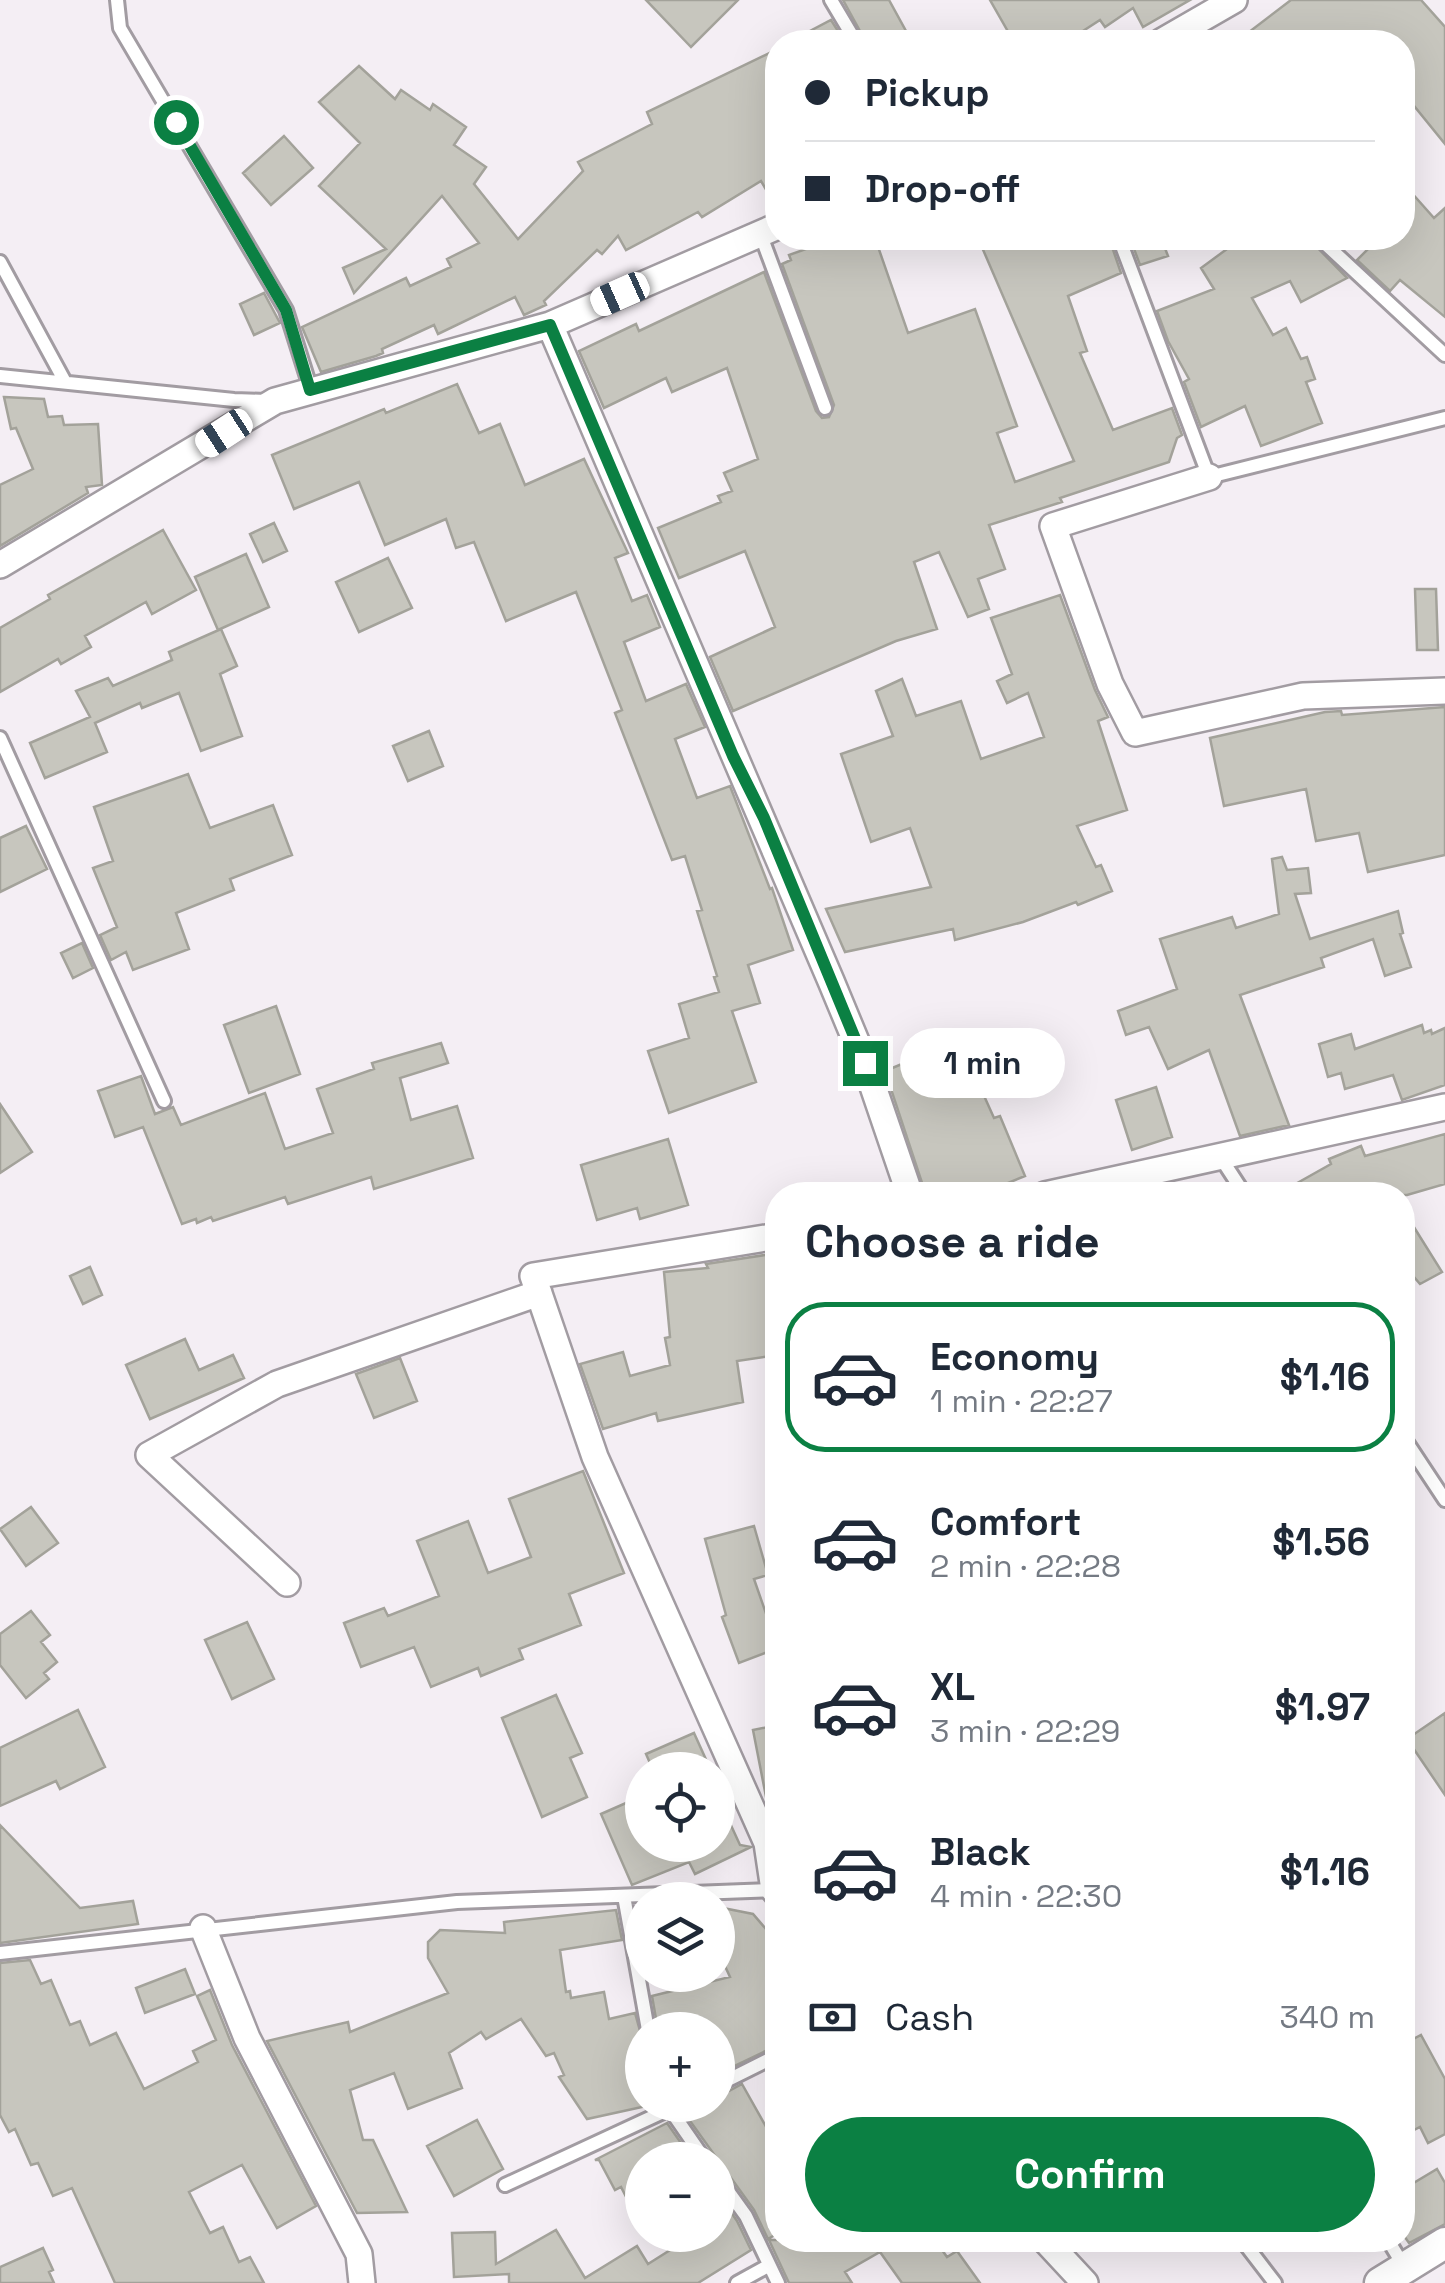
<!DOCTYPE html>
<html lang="en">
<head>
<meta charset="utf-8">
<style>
  body { margin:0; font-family:"Space Grotesk",sans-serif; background:#f2f2f3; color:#1f2937; height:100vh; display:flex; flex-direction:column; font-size:38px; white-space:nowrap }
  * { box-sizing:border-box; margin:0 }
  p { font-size:32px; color:#747a83 }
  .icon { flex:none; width:55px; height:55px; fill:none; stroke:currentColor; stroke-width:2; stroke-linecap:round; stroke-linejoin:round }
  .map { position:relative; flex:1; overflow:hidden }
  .details { position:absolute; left:765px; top:1182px; width:650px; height:1070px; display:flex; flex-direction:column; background:#fff; border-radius:40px; box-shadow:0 10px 40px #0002 }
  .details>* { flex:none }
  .hud { position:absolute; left:765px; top:30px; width:650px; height:220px; border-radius:40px; box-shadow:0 10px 40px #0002; display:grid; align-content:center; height:220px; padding:0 40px; background:#fff }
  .fabs { position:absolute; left:625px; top:1752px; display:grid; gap:20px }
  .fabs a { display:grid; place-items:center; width:110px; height:110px; border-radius:50%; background:#fff; box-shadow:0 10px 40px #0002; font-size:50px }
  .end { position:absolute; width:45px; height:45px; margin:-22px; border:12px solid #0b8043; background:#fff; box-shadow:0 0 0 5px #fff }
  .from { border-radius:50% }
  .bubble { position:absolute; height:70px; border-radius:35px; background:#fff; box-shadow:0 10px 40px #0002; font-size:32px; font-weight:700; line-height:70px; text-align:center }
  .car { position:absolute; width:30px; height:60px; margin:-30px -15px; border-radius:12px; box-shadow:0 0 8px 2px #0007; background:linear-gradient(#fff 24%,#345 0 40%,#fff 0 76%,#345 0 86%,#fff 0) }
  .hud b { display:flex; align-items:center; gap:35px; height:95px; font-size:38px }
  .hud b+b { border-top:2px solid #e0e1e3 }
  .hud i { width:25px; height:25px; background:#1f2937 }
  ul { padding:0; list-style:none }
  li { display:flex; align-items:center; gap:30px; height:150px; margin:0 20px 15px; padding:0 20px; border:5px solid transparent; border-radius:40px }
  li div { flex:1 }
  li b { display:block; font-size:38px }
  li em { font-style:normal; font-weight:700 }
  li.selected { border-color:#0b8043 }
  li>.icon { width:90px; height:90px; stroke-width:1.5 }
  h2 { padding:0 40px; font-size:45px; line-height:120px }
  .pay { display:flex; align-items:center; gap:25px; height:110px; padding:0 40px; font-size:38px }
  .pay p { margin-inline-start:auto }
  .action { display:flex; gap:20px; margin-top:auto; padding:20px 40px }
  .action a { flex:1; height:115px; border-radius:60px; background:#0b8043; color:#fff; font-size:40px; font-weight:700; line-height:115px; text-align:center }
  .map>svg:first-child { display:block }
  .building { fill:#c7c6be; stroke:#a3a29a; stroke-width:2.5 }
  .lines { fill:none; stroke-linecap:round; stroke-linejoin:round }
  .service-casing { stroke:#a29ca2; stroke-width:18 }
  .minor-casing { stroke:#a29ca2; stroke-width:30 }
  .tertiary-casing { stroke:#a29ca2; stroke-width:35 }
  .service { stroke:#fff; stroke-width:12 }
  .minor { stroke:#fff; stroke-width:25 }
  .tertiary { stroke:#fff; stroke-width:30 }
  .route { stroke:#0b8043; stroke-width:12 }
</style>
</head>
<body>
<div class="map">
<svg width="1445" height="2283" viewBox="0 0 1445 2283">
  <rect width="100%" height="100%" fill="#f4eef4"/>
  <path class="building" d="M646,0h92l-47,47z
    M843,0h46l23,42h-46z
    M990,0h200l-47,27 -10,-19 -28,19 -5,-7 -34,22h-52z
    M1291,0h130l24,27v117l-43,-53v-49h-166z
    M831,20l14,22h-56z
    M778,49v161l-17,-29 -59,36 -4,-5 -72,38 -8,-14 -16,18 -5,-4 -53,51 2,4 -22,10 -9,-18 -77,37 -4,-9 -52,24 1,4 -7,3 -55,16 -19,-45 104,-49 4,8 41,-19 -4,-8 32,-16 -37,-47 -88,97 -11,-25 43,-19 -67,-63 41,-43 -41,-41 40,-36 36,33 6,-9 29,20 3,-6 33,23 -12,18 32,22 -12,17 44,55 65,-68 -5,-9 74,-38 -5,-12z
    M284,136l29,32 -42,37 -28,-32z
    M1402,182l32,36 11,-10v109l-45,-37 -10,11 -33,-31 22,-22h23z
    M837,238h38l33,95 67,-24 42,117 -20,7 18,49 59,-21 -96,-223h131l12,35 -53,23 19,55 -7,2 33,77 59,-22 10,27 -5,3 -8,24 -109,36 2,4 -73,23 16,44 -27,10 11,30 -21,8 -29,-65 -25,10 23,67 -41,12 -163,70 -23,-54 65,-30 -30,-76 -66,27 -21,-50 63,-26 -3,-6 14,-5 -8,-18 34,-14 -31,-91 -55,24 -6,-14 -62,30 -25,-57 57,-27 3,7 125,-59 52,139 6,7 7,-1 5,-12 -52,-141 9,-4 -2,-5z
    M1130,238h31l7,18 -28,9z
    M1242,238h66l39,40 -46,24 -11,-21 -38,17 21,37 13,-7 15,31 6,-2 8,22 -9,3 16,41 -61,23 -16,-40 -44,21 -17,-45 5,-3 -21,-38 -11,-30 57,-22 -13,-21z
    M264,293l16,30 -26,12 -14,-31z
    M457,384l22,49 21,-9 25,61 59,-26 44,94 -13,5 17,43 15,-6 13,32 -36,15 22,59 40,-17 19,43 -30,12 22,59 33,-12 40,103 2,-1 21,62 -45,15 12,38 -28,8 24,71 -87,31 -21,-62 41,-13 -10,-34 40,-12 -5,-15 3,-1 -20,-65 5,-1 -17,-54 -13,4 -57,-147 7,-3 -46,-118 -70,29 -32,-79 -18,6 -10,-29 -61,26 -26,-63 -65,27 -22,-54 112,-46 2,4z
    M4,397l40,2 4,18 14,-1 2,9 34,-1 4,61 -16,2 2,6 -88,53v-61l33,-16 -17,-41 -5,1z
    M274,523l13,28 -24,11 -13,-28z
    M163,530l33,60 -44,24 -6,-12 -61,34 6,11 -30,17 -3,-5 -58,33v-64l50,-29 -2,-4z
    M246,554l23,53 -51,23 -23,-53z
    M388,558l24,50 -53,24 -23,-50z
    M1415,589h21l2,61h-21z
    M1060,595l35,95 13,27 -10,4 29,89 -50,16 19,41 5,-2 11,26 -34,14 -2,-3 -53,20 -68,18 -2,-11 -108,23 -19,-43 105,-22 -21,-59 -39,14 -30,-88 52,-18 -17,-45 26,-12 14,37 45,-15 20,58 63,-22 -16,-44 -21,10 -10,-22 15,-7 -21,-56z
    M221,629l16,37 -17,8 22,62 -41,15 -22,-58 -37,15 -2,-5 -45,20 12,29 -62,26 -15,-35 60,-26 -14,-26 32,-13 5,8 59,-26 -3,-8z
    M1445,707v148l-77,17 -9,-39 -43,8 -10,-52 -82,17 -14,-68 115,-26 16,-1 1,4z
    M429,731l14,35 -35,15 -15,-35z
    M188,774l22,54 63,-23 19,50 -62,24 4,11 -58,23 13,36 -56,21 -7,-18 -15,8 -11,-25 17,-8 -24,-59 20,-7 -19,-54z
    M26,826l21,43 -47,23v-54z
    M1282,857l5,13 21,-2 3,25 -16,1 15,45 88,-28 5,22 -3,1 11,33 -26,9 -12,-37 -52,19 3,9 -84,28 49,130 -49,11 -31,-86 -41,19 -19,-42 -23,8 -8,-24 59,-22 -17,-50 72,-22 4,11 43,-14 -7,-55z
    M82,943l11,25 -20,10 -12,-25z
    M276,1006l24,68 -51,19 -25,-68z
    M1422,1025l2,8 7,-3 1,4 13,-6v57l-43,15 -9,-25 -48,14 -4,-16 -13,4 -9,-33 32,-10 4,15z
    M441,1043l7,20 -48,15 11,42 46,-14 16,52 -99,31 -3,-12 -83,27 -3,-7 -72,24 -2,-4 -14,6 -1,-4 -14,5 -39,-97 -28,10 -17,-46 43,-15 14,38 18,-7 8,18 84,-32 20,56 48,-16 -16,-44 57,-20 -2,-6z
    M963,1049l31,69 6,-2 25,60 -46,19h-53l-41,-124 29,-12 4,10z
    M1156,1087l16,50 -40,13 -16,-50z
    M0,1104l32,48 -32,21z
    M1445,1134v50l-38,11h-131l55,-31 -2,-5 32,-13 4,10z
    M668,1139l20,66 -48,14 -3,-11 -40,12 -16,-55z
    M1402,1208l40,64 -22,12 -18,-21z
    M778,1253v102l-41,6 6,41 -85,19 -2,-8 -53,16 -23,-65 43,-12 7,24 40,-11 -5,-27 5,-1 -6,-65 44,-4 -2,-4z
    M90,1267l12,28 -19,9 -13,-28z
    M185,1339l14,31 34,-15 11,23 -94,41 -24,-54z
    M400,1358l17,43 -43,17 -18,-44z
    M583,1471l41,102 -55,21 12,31 -62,24 4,10 -42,17 -3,-8 -47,19 -17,-40 -53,20 -17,-44 40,-15 4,8 51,-20 -22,-55 51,-20 20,52 43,-16 -22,-58z
    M31,1507l27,36 -32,23 -26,-37z
    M754,1526l14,49 -14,4 24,69 -39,15 -17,-46 4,-2 -21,-76z
    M31,1611l19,24 -9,7 16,20 -13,11 5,6 -23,19 -26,-33v-31z
    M247,1622l27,57 -42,20 -27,-59z
    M556,1695l26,58 -12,5 17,39 -45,20 -40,-99z
    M78,1710l27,57 -45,22 -4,-8 -56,25v-58z
    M1445,1713v82l-38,-56z
    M778,1725v76l-11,1 -14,-72z
    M694,1733l14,31 -13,6h-42l-7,-16z
    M642,1796v49h76v-48l22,48 11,2 -56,27 -6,-12 -57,23 -31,-71z
    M0,1825l80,83 53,-7 5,23 -138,19z
    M718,1907l35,7 25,29v102l-60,29v-44h-60l-6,-34 78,-19 -12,-26z
    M616,1910l6,30 -62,10 6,42 4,-1 1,7 33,-6 5,27 26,-6 7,25v69l-55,12 -28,-42 5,-2 -10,-22 -8,3 -25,-37 -35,20 -5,-7 -32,21 13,35 -54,21 -14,-36 -44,17 13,50h10l34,72 -50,1 -90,-172 81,-19 2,10 98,-39 -20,-35v-16l12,-12 65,3 -1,-11z
    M30,1960l11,24 10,-4 19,45 10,-4 10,24 26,-12 28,56 54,-27 -5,-11 23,-11 -19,-44 13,-6 22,55 84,161 -39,22 -35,-63 -53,27 21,41 13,-6 16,35 11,-5 14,26h-149l-43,-95 -19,8 -15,-33 -7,2 -16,-36 -6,3 -9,-17v-152z
    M185,1969l10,25 -50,19 -9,-25z
    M1421,2035l24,44v55l-17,9 -8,-16 -12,6 -6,-11v-77z
    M742,2084l36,64v85l-10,6 -14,-29 -28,-39 -8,-4v-7l-33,-46 17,-9h16v-8z
    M477,2120l26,49 -49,27 -27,-50z
    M667,2123l21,30 -14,7h-32v68l-21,-41 -6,3 -16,-30h-4z
    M1437,2169l8,14v41l-36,19 -7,-10v-43z
    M718,2193l19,28 14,29 -53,33h-189v-9l-55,3 -2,-44 43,-1 1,32 60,-34 29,48 52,-32 11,18 46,-29h24z
    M769,2240h166l12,17 10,-6 23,32h-78l-22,-31 -35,20 7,11h-63z
    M43,2248l10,22 -4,2 5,11h-54v-16z"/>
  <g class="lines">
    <g class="service-casing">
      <path id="service" d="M117,0l3,28 166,282 25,80
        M831,0l25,42
        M760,233l65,175
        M1119,238l90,239 236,-59
        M1319,238l126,117
        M0,262l64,118
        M0,376l234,24 32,1
        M0,738l164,363
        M1219,1155l26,40
        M1402,1435l43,65
        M624,1896l24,134
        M0,1953l457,-51 317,-12
        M718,2085l60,-30
        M667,2105l38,55
        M718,2177l28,39 32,67
        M505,2185l173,-80
        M1242,2240l33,43
        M1388,2240l17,28
        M737,2283l31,-17"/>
    </g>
    <g class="minor-casing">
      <path id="minor" d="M1161,42l73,-42
        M550,325l281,656 34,82 45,132
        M1209,477l-156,49 57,158 25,49 168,-37 142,-5
        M0,565l275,-164 275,-76 228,-99
        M1045,1195l400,-88
        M778,1236l-245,40 62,181 172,386 7,47 4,5
        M287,1583l-138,-128 128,-71 262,-91
        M203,1928l44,110 112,216 3,29
        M1045,2240l40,43"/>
    </g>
    <g class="tertiary-casing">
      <path id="tertiary" d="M1380,2283l65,-40"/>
    </g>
    <use href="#service" class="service"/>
    <use href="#minor" class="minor"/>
    <use href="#tertiary" class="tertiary"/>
  </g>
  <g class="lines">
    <path class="route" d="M176,122l110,188 24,80 240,-65 183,431 31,62 101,245"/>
  </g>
</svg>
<div class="fabs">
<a><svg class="icon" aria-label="locate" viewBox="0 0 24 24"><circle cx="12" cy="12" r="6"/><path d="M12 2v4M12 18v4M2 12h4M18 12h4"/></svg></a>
<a><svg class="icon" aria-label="layers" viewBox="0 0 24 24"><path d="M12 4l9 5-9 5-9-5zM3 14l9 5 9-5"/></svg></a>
<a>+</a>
<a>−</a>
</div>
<i class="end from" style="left:176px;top:122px"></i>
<i class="end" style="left:865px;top:1063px"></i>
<div class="bubble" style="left:900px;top:1028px;width:165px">1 min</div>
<i class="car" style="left:620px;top:294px;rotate:246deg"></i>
<i class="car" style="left:224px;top:433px;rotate:237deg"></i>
<div class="hud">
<b><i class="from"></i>Pickup</b>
<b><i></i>Drop-off</b>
</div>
<section class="details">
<h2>Choose a ride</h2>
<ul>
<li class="selected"><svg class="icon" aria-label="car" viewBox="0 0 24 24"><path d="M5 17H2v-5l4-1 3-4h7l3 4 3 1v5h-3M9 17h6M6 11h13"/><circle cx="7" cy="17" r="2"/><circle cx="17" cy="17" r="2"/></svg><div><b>Economy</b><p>1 min · 22:27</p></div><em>$1.16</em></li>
<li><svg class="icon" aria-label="car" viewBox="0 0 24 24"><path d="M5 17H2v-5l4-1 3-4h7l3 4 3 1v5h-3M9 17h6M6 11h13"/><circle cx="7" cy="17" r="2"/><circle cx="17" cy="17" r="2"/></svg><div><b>Comfort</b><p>2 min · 22:28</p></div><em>$1.56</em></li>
<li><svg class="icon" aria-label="car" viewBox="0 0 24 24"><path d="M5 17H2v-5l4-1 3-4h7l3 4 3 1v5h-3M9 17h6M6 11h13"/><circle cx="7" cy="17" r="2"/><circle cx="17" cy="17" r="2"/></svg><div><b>XL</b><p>3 min · 22:29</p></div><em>$1.97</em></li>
<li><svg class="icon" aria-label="car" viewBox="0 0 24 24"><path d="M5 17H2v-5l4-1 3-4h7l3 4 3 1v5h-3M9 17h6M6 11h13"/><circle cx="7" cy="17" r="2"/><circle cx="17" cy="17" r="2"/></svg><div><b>Black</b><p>4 min · 22:30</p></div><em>$1.16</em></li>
</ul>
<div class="pay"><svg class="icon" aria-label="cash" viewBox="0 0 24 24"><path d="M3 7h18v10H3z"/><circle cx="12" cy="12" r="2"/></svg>Cash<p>340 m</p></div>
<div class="action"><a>Confirm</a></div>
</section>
</div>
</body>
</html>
